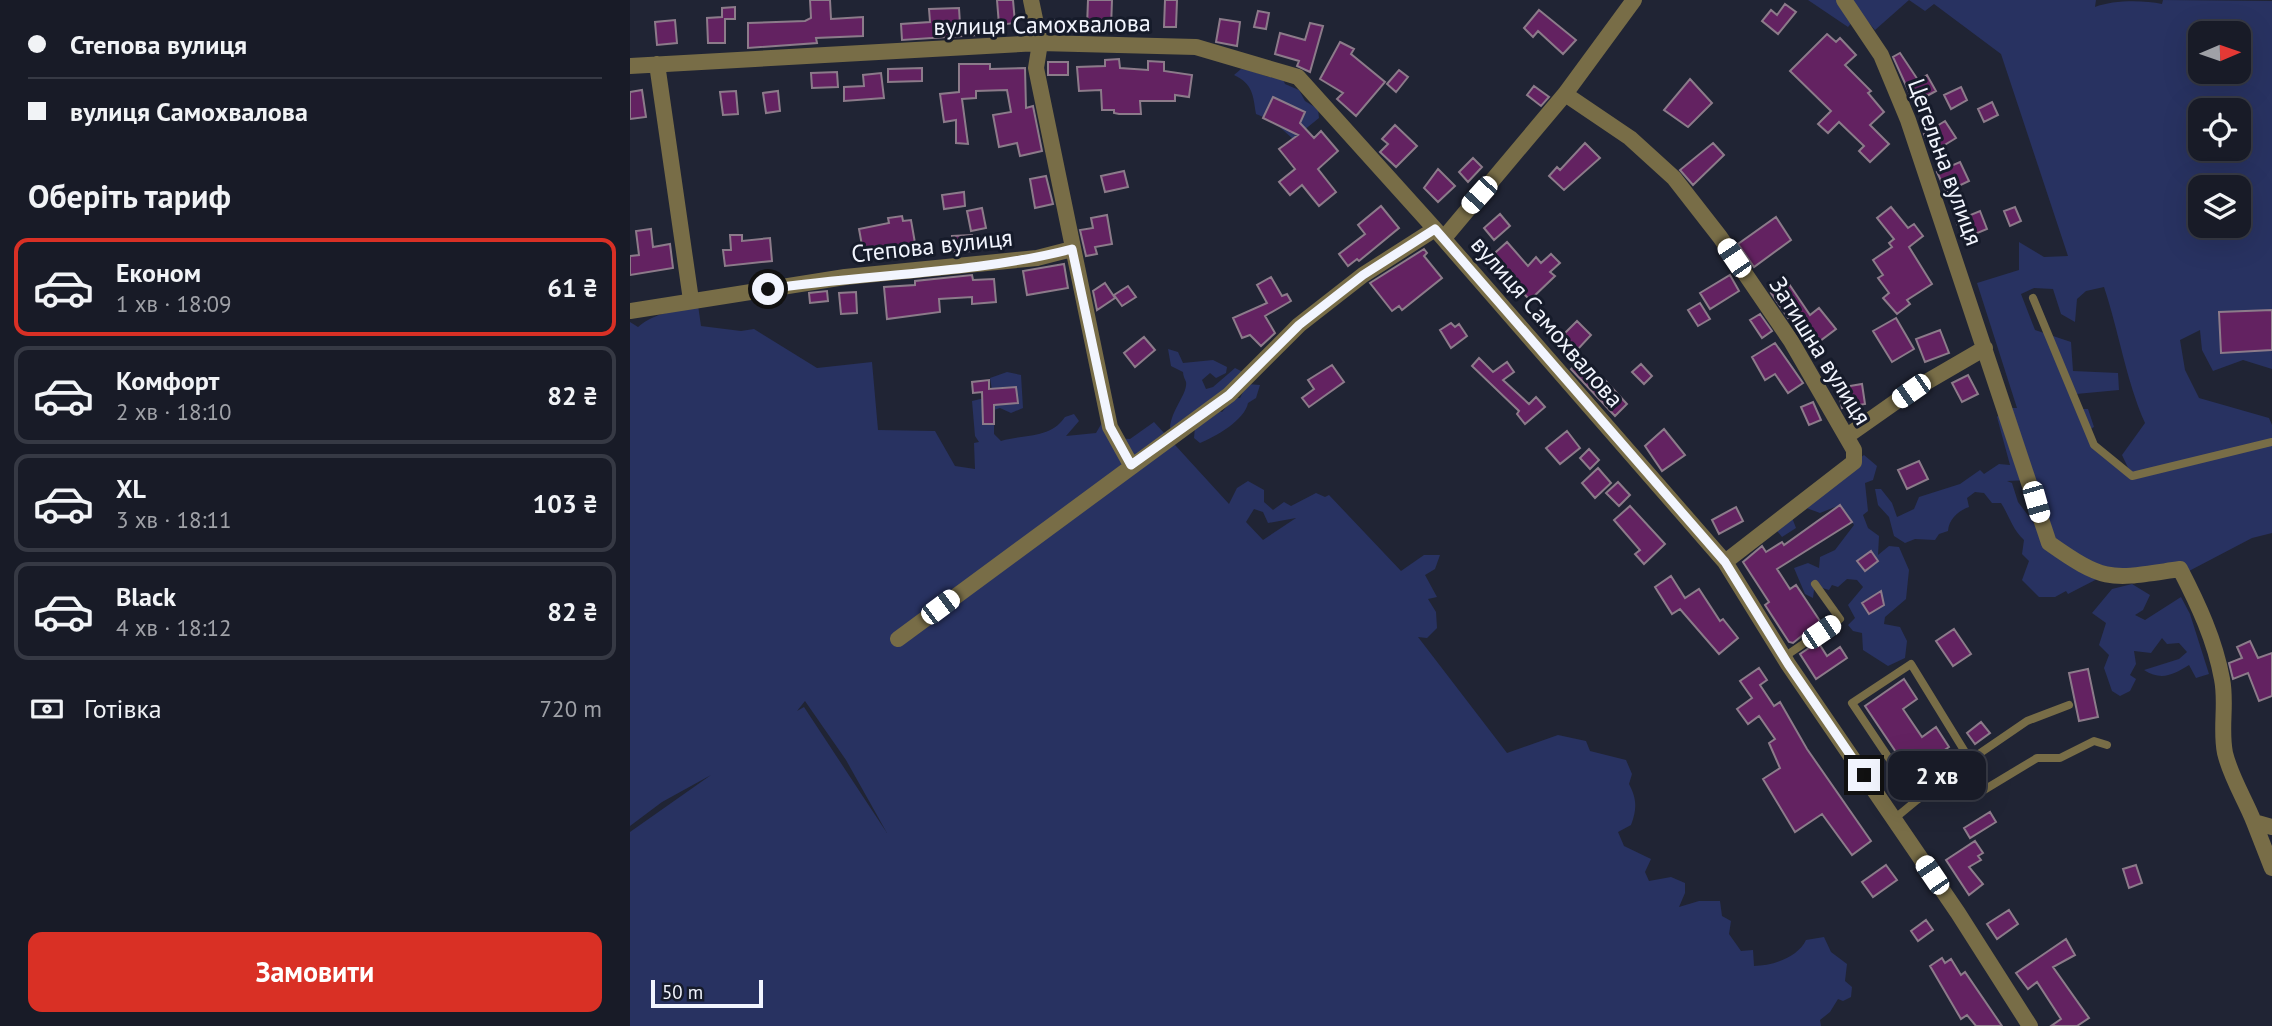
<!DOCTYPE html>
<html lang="uk">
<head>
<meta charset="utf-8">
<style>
  body { margin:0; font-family:"PT Sans",sans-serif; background:#21242f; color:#f1f3f6; height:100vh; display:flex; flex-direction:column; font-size:26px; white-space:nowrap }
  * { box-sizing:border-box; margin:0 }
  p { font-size:23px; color:#9fa1a7 }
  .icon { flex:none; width:38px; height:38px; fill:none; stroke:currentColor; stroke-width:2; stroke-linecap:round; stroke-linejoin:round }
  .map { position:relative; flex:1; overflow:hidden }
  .sheet { display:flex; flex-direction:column; background:#181b27; width:630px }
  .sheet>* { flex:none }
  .banner { display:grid; align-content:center; height:154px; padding:0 28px; background:#181b27 }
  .needle { width:46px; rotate:88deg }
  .buttons { position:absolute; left:1558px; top:21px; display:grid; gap:14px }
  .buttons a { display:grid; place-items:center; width:63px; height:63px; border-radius:14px; background:#181b27; box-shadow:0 7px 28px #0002,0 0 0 2px #363944; font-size:35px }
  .scale { position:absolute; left:21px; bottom:18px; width:112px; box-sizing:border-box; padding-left:7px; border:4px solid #f2f5fe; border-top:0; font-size:19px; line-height:24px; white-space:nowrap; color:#f2f5fe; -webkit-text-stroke:5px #161b2a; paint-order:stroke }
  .end { position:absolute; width:32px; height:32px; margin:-16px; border:9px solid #f2f5fe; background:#111; box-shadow:0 0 0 4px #111 }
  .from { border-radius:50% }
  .bubble { position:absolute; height:49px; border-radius:14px; background:#181b27; box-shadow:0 7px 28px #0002,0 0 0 2px #363944; font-size:23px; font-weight:700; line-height:49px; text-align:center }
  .car { position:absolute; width:21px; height:42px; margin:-21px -10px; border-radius:9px; box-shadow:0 0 5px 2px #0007; background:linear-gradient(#fff 24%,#345 0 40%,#fff 0 76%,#345 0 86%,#fff 0) }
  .banner b { display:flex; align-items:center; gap:24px; height:66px; font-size:26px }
  .banner b+b { border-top:2px solid #363944 }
  .banner i { width:18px; height:18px; background:#f1f3f6 }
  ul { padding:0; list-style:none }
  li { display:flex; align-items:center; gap:21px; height:98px; margin:0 14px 10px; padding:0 14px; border:4px solid #363944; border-radius:14px }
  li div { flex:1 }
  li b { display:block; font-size:26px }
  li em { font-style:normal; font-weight:700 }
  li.active { border-color:#d93025 }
  li>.icon { width:63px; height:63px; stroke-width:1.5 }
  h2 { padding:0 28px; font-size:32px; line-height:84px }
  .pay { display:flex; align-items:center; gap:18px; height:77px; padding:0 28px; font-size:26px }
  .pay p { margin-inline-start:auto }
  .primary-button { display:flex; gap:14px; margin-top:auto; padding:14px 28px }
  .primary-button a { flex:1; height:80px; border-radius:14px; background:#d93025; color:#fff; font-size:28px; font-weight:700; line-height:80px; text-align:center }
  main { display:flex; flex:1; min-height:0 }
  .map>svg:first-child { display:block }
  .green { fill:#283261; fill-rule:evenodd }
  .building { fill:#632261; stroke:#8c7b8a; stroke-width:2 }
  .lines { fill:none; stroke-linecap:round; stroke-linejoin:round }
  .service { stroke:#786d47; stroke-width:8 }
  .minor { stroke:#786d47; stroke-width:16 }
  .route { stroke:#f2f5fe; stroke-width:9 }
  .labels { text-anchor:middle; stroke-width:6; stroke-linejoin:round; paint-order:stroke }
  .street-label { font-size:24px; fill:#f2f5fe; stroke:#161b2a }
</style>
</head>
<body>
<main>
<section class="sheet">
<div class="banner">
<b><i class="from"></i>Степова вулиця</b>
<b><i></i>вулиця Самохвалова</b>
</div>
<h2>Оберіть тариф</h2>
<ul>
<li class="active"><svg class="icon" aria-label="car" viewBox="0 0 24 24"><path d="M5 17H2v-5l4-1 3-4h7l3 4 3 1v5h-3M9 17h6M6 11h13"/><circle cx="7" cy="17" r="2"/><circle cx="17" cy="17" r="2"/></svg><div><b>Економ</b><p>1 хв · 18:09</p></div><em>61 ₴</em></li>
<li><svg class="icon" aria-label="car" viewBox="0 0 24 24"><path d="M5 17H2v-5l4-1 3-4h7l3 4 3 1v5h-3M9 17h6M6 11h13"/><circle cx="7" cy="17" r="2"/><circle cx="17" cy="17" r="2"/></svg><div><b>Комфорт</b><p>2 хв · 18:10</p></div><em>82 ₴</em></li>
<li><svg class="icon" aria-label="car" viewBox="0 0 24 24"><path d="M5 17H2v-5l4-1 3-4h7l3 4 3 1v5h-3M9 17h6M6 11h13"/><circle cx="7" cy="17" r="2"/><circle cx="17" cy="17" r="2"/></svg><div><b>XL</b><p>3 хв · 18:11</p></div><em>103 ₴</em></li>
<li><svg class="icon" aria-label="car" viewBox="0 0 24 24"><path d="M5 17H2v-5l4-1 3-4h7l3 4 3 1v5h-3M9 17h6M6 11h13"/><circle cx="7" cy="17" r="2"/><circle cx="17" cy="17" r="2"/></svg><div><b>Black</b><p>4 хв · 18:12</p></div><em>82 ₴</em></li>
</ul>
<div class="pay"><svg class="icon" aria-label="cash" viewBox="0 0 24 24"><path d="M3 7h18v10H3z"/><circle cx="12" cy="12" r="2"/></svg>Готівка<p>720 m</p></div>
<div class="primary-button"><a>Замовити</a></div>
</section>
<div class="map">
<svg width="1642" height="1026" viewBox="0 0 1642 1026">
  <rect width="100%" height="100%" fill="#202434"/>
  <path class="green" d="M1178,0h29l17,20 -6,7z
    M1219,0h247l-1,7c18,-7 48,-7 67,-3l1,-4 109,1v368l-29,-9 -30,11 -11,-21 -2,-20 -20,10 5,30 14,28 70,20 3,7v108l-20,5 -63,33h-34l-52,5 -35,18 -2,-3 -11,6h-16l-17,-17 7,-19 -7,-7 2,-14c-12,-11 -14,-23 -23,-37h-9l-8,-10 -9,-1 -8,6 2,9c-11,4 -20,12 -21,24l-9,3 -4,6 -20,-1 -10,4 -11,-7 -5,-19 -11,-12 -3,-16h6l11,14 5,14 17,-8 5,-12 41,-13 20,-14 4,4 15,-10 11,1 -13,-48 6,-7 26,70 -22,1 5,2 6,19 36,48 -47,-142h10l-40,-125 42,-13v-28l25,15 24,-1 -67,-202 -67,-50 -9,7 -16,-11 -34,30zM1570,33h38v39h-38zM1570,110h38v39h-38zM1570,187h38v39h-38zM1474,287c15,45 22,93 41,136l-23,32 9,19 -37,-29 -6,-15 6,-3 -6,-18h-6l-6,-15 43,-4 -1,-17 -45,-2 -2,-29 -36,-12 -14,-36 13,-6 19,1 8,25 14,8 2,-23 9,-8z
    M611,69c16,1 24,11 41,8l3,7 14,6 6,11 13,8 1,9 -26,21 -20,-18 -17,-7c-3,-19 -3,-30 -22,-39z
    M68,305l3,21 40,5 13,-2 63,39 55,-6 6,68 57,1 20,35 20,3 -1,-26 5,-1 -4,-6 -3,-35 21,-5 -3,-18 17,-6 14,3 2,33 -12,5 -11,-5 -6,2v24l7,7c24,-7 49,-2 64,-24l9,-3 5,7 -13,15 30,-3 7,-12 6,17 21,1 24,-17 75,82 8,-16 11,-7 16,9v12l9,8 11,-8 7,4 25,-13 9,4 4,-2 72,76 23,-16h16l-5,14 -10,6 12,22 -9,2 8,13 1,16 -10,10 -9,-1 89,116 51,-18 28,6 4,10 36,9 6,14 -3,10c8,15 8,25 2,41l-13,7 6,14 27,13 -6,13 4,9 22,-4 14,6v10l-6,14 20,-6h21l2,15 9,5 -2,13 12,17 12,-1 1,16c19,0 44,-9 52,-26l18,-3 7,15 16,12 -2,17 7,6 -1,10 -8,4 -5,-2 -8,13 -10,8 1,6h-1191v-194l81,-57 -49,27 -32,24v-504l8,5c19,-16 36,-14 60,-22zM624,509l9,3 5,11 28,-5 -33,22 -17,-18zM175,701l41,59 41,73 -83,-126 -7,4z
    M538,349l10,3 5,11 30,-3 14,7 -1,6 -10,5 -6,-5 -8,7 4,9 7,-2 22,-19 12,6 -28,37 3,1 12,-14h6l7,-14 13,1 -4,13 -8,5c-3,17 -33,34 -48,40l-6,-5 1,-11 -25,1c1,-18 18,-35 16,-46 -1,-3 -3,-6 -3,-10l-12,-6z
    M1234,455l13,11 -4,14 -8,3 3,28 -5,4 5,13 11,8 -1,19 11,-9 10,1 10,23 -3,29 -21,18 -1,7 16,3 7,14 -2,17 -17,8 -25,-16 -1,-17 -9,-2 -5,-6 7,-7 -7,-13 15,-18 -6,-7 -10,-1 -9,8 -6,-2 -3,5 -10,-3 -5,3 -1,8 -8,-4 -11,-26 14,-5 11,5 1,-11 15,-7 19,-25 -14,-20 -20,8 -19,-7 -10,9 5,13 -14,9 -9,-11z
    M1502,584l18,11 -7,15 -8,5 10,5 36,-23 9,17 19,60 -13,4 -7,-13c-16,10 -28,16 -45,5l35,-11 8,-7 -8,-9 -12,1 -5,-6 -11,15 -17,-2 2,13 -6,11 6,4 -6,12 -10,5 -8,-5 -8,-23 5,-13 -10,-10 7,-22 -14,-10 20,-24z"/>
  <path class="building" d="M180,0h20l1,19 32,-2v19l-47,2 1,5 -69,5v-25l57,-2 6,-3z
    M367,0h16l2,23 -16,2z
    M458,0h24l-1,28 -24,-1z
    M535,0h12l-1,27h-12z
    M1155,4l11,8 -18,22 -16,-13 9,-11 6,5z
    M105,7v12h-10v24h-17l-1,-25 15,-1v-9z
    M329,8l1,16 33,-2v12l-91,6 -1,-16 29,-2 -1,-13z
    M909,10l37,30 -13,14 -25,-23 -5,6 -9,-9z
    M628,11l11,2 -3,16 -12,-2z
    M590,19l20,3 -3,24 -21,-4z
    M45,20l2,23 -20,2 -2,-23z
    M423,20l12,1v12h-13z
    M680,23l13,3 -13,46 -13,-6 2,-5 -24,-7 5,-21 25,7z
    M1197,34l9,8 4,-4 16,17 -11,10 26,26 -3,2 16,19 -14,13 19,19 -19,18 -11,-11 5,-5 -25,-24 -11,11 -10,-9 13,-13 -41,-40z
    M710,42l14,7 -3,5 34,28 -29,34 -19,-17 6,-6 -23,-14z
    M1270,53l18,27 9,-5 9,16 -22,12 -21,-46z
    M489,59l1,9 28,2v-9l16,1v9l28,4 -3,22 -14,-2v6h-35l1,13h-22l-5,-1v-3h-12l-1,-20 -22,1 -2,-24 28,-1v-6z
    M418,62h20v13h-20z
    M329,64h31v5l35,-1 1,40 7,-2 9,45 -22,5 -3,-13 -18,4 -6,-32 18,-3 -4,-22 -31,1v7l-14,1 6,45 -12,-1v-23l-12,2 -4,-28 19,-2z
    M292,68v13l-34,1v-13z
    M769,70l9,7 -12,15 -9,-8z
    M207,72l1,15 -26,1 -1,-15z
    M251,73l3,25 -40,3v-14l20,-1 -1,-11z
    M1060,79l22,24 -24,24 -24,-17z
    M904,86l15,11 -8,9 -14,-11z
    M1331,87l6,13 -16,9 -7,-14z
    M12,90l4,27 -16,2v-27z
    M106,91l2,23 -15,1 -3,-23z
    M148,91l2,20 -14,2 -3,-20z
    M643,97l32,15 -5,11 14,15 7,-7 17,20 -20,18 18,23 -17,14 -17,-21 -12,10 -11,-13 16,-13 -16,-20 19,-14 -35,-17z
    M1362,102l6,13 -14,7 -6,-13z
    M1315,121l11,17 -23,14 -9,-18z
    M765,125l22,21 -21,21 -16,-15 8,-8 -6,-5z
    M955,143l15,15 -36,32 -15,-14 8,-9 3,3z
    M1083,143l11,12 -31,30 -13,-15z
    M843,158l9,9 -14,15 -9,-10z
    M1330,162l9,19 -23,11 -9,-20z
    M808,169l17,17 -17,16 -14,-14z
    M494,171l4,16 -23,5 -4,-16z
    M416,176l7,28 -18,4 -5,-29z
    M334,192l1,14 -21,3 -2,-14z
    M751,206l18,22 -40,33 -2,-2 -9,7 -9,-12 26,-20 -7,-9z
    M1261,207l17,21 6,-4 9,12 -14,11 23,37 -25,16 3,4 -13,10 -14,-16 6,-5 -11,-15 5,-3 -10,-15 19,-13 -3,-4 5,-4 -17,-21z
    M1385,207l6,14 -11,5 -6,-15z
    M352,208l4,20 -15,3 -4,-20z
    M1350,211l7,18 -24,10 -7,-18z
    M870,214l10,12 -16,14 -10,-12z
    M477,215l5,29 -17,3 2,7 -11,2 -6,-26 13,-2 -2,-10z
    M272,216l1,5 8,-1 4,23 -52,8 -4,-22 30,-6 -1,-5z
    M1146,217l15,23 -37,27 -16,-23z
    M21,229l2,18 17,-3 3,24 -43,7v-19l9,-1 -3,-24z
    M100,235h12v6l28,-3 2,23 -47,5 -2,-16h8z
    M342,235v16l-19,1 -1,-16z
    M877,242l21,24 8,-9 5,6 10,-9 9,9 -10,9 5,4 -25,24 -28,-28 -4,3 -12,-14z
    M794,249l3,4 -3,3 18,22 -40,32 -3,-4 -7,5 -22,-28z
    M434,264l4,24 -41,7 -4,-24z
    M342,275l1,5 21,-1 2,23 -24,2v-7l-33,2 1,13 -53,7 -3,-32 31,-2v-4z
    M1100,275l9,16 -29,18 -10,-16z
    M641,277l11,19 5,-2 4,7 -26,15 10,17 -14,13 -11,-11 -8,3 -9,-20 34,-15 -10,-18z
    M1157,281l23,34 9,-7 17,21 -20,15 -23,-29 -5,3 -17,-25z
    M475,283l10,15 -18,12 -4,-19z
    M498,286l8,11 -14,9 -8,-11z
    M197,291l1,10 -18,2 -1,-10z
    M226,292l1,21 -16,1 -2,-21z
    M1070,303l10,16 -12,7 -10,-16z
    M1642,310v40l-51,3 -2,-41z
    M1130,314l12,17 -10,7 -12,-18z
    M1266,318l18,31 -22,13 -19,-31z
    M947,321l14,14 -14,15 23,32 4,-3 23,25 -12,12 -44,-47 6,-5 -22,-21z
    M821,323l4,4 4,-3 8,12 -16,12 -11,-18z
    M1310,330l9,23 -24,9 -9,-23z
    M514,337l11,13 -20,17 -11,-14z
    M1145,343l28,40 -15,10 -13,-19 -10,6 -13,-23z
    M849,358l14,14 14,-10 7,10 -11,8 26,24 7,-7 9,10 -20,17 -8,-10 2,-3 -47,-45z
    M1011,364l11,12 -8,8 -12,-12z
    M702,365l12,17 -35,25 -7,-9 12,-9 -6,-9z
    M1338,375l10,19 -16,8 -10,-19z
    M359,380v9l27,-2 2,16 -24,2v19h-11l-1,-32 -9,1 -1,-11z
    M1232,384l3,20 -23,4 -4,-20z
    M1183,402l8,18 -12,5 -8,-18z
    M1034,429l21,26 -23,16 -17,-25z
    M937,431l13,17 -20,16 -14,-16z
    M959,449l10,11 -9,9 -10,-11z
    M1289,461l9,18 -21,10 -9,-19z
    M968,468l13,15 -16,15 -13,-15z
    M988,482l12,13 -11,11 -13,-13z
    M1210,505l12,17 -75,47 13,20 6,-4 24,36 -27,22 -4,-1 -24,-37 4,-3 -26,-40 19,-16 4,6 16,-10 2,3z
    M1000,506l35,38 -21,20 -9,-10 5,-4 -26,-30z
    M1106,507l7,14 -24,13 -7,-14z
    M1241,551l7,10 -13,10 -8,-10z
    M1041,576l14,22 14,-9 21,32 3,-2 15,19 -19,16 -39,-45 -8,5 -17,-27z
    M1251,591l3,14 -15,9 -7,-11z
    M1324,629l17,25 -18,12 -17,-25z
    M1620,641l8,17 14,-5v43l-13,5 -11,-28 -15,6 -4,-16 13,-5 -5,-11z
    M1188,642l9,14 13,-9 7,11 -31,21 -16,-25z
    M1129,668l8,12 -7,5 14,21 6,-4 27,47 64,92 -19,14 -30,-41 -27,18 -32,-53 17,-11 -11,-25 6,-4 -16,-23 -11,8 -11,-15 15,-11 -12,-17z
    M1458,669l10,48 -19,4 -10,-48z
    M1274,679l13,20 -14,10 19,28 14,-10 13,20 -39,26 -45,-67z
    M1351,722l9,11 -15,11 -8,-11z
    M1360,812l6,10 -26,16 -6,-10z
    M1345,841l8,12 -5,3 3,4 -12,7 14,17 -14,11 -23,-35z
    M1256,865l11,15 -24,17 -11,-15z
    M1506,865l6,18 -13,5 -6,-19z
    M1379,910l9,14 -21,15 -10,-15z
    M1296,920l7,10 -15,11 -7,-10z
    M1436,939l9,16 -22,12 36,51 -12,8h-26l10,-7 -24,-37 -9,7 -12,-16z
    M1312,958l3,5 6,-4 10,16 4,-3 37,54h-26l-9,-11 -6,4 -31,-53z"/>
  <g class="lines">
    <path class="service" d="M1403,298l61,147 38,31 140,-34
      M1154,657l56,-38 -25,-35
      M1439,705l-42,16 -57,39 -59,-96 -59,39 65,97 43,-32 19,25 58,-35h23l34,-17 13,4
      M1264,819l23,-19"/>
    <path class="minor" d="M401,0l9,43 -4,25 74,359 21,38
      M1214,0l37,55 27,65 141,423c58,41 62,36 131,26 18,35 35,71 42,110 5,25 -2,49 3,74 6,25 20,46 29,69l18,5
      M27,64l34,236
      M0,66l410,-23 156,4 102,30 137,152 290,333 63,102 170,249 72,113
      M935,94l65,44 44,40 46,59 71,104 63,109v12l-129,100
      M814,238l121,-144 69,-94
      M0,311l215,-34 192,-19 35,-9
      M1217,436l64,-45 74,-43
      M268,639l331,-244 70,-70 64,-50 72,-46
      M1624,822l18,46"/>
  </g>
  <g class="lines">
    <path class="route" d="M138,289c100,-15 207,-15 304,-40l38,178 21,38 98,-70 70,-70 64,-50 72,-46 290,333 63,102 76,111"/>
  </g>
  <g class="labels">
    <g class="street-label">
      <text transform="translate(412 25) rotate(-1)" y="8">вулиця Самохвалова</text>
      <text transform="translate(1315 162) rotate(70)" y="8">Цегельна вулиця</text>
      <text transform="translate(302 246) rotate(-6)" y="8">Степова вулиця</text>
      <text transform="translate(917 322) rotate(49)" y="8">вулиця Самохвалова</text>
      <text transform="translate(1190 351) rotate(58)" y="8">Затишна вулиця</text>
    </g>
  </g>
</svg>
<div class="buttons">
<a><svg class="needle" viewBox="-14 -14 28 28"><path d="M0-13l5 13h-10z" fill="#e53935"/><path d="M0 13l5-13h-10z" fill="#9fa1a7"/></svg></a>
<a><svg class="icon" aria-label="locate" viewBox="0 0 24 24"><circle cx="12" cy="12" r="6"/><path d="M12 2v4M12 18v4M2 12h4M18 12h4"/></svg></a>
<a><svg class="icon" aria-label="layers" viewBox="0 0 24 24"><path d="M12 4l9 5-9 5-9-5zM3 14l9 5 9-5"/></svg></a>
</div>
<div class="scale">50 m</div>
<i class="end from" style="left:138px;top:289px"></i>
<i class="end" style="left:1234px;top:775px"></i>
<div class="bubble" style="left:1258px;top:751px;width:98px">2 хв</div>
<i class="car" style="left:849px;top:195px;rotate:222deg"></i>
<i class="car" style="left:1104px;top:258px;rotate:326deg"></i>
<i class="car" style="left:1281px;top:391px;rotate:235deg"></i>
<i class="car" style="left:1406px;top:502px;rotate:164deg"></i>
<i class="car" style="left:310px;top:607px;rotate:53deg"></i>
<i class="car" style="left:1191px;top:632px;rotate:56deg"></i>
<i class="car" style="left:1302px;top:875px;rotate:326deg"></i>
</div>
</main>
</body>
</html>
